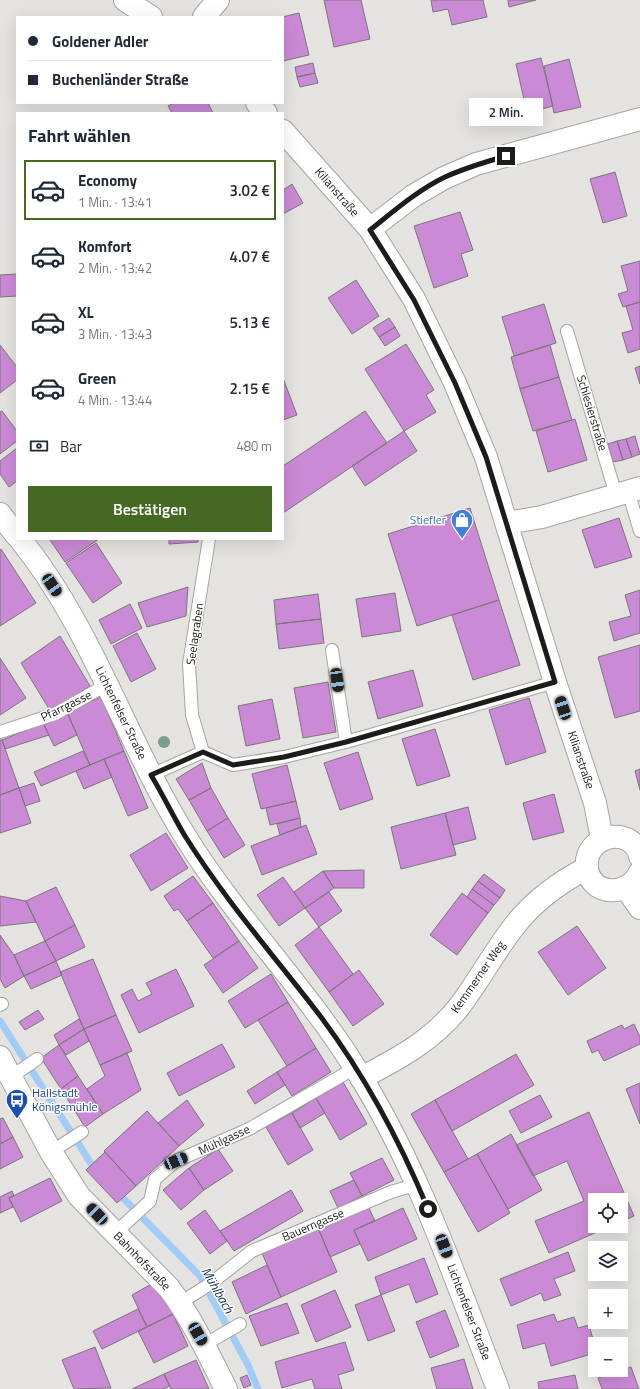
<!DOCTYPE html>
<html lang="de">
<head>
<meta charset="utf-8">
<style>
  body { margin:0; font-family:"Titillium Web",sans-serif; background:#f2f2f3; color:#1f2937; height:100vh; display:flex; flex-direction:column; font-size:15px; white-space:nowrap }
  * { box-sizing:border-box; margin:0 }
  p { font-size:13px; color:#747a83 }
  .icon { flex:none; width:22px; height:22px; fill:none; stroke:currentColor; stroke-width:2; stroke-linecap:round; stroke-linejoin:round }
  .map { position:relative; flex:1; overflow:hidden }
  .side { position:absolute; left:16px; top:112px; width:268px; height:428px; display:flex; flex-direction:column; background:#fff; border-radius:0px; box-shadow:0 4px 16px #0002 }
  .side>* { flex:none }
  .banner { position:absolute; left:16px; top:16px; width:268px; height:88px; border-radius:0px; box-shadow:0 4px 16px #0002; display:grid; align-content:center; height:88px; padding:0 12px; background:#fff }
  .controls { position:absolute; left:588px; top:1193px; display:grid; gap:8px }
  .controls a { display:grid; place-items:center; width:40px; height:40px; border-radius:0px; background:#fff; box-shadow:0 4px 16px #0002; font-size:20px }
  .end { position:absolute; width:18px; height:18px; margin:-9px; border:5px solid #1d1c1b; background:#fff; box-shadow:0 0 0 2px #fff }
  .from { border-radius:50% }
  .bubble { position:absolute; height:28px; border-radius:0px; background:#fff; box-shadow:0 4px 16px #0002; font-size:13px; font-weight:600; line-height:28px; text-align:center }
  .car { position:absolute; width:12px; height:24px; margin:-12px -6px; border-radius:5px; box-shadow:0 0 3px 1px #0007; background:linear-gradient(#222 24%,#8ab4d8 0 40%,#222 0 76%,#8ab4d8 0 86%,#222 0) }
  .banner b { display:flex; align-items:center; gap:14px; height:38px; font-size:15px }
  .banner b+b { border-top:1px solid #e0e1e3 }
  .banner i { width:10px; height:10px; background:#1f2937 }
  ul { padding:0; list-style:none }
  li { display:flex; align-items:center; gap:12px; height:60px; margin:0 8px 6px; padding:0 4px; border:2px solid transparent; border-radius:0px }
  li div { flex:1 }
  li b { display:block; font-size:15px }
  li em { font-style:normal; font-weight:600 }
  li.active { border-color:#456923 }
  li>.icon { width:36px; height:36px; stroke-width:1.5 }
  h2 { padding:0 12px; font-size:18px; line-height:48px }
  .pay { display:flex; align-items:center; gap:10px; height:44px; padding:0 12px; font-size:15px }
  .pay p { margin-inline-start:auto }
  .action { display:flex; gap:8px; margin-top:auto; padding:8px 12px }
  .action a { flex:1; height:46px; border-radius:0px; background:#456923; color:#fff; font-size:16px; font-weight:600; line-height:46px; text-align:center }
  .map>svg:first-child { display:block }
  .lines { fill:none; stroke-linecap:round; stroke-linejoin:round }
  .stream { stroke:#a2ccf8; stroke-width:7 }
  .building { fill:#cb8ad6; stroke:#7a777a }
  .lane-casing { stroke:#a6a4a1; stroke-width:14 }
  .street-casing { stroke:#a6a4a1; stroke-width:24 }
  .secondary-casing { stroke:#a6a4a1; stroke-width:24 }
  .lane { stroke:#fff; stroke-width:12 }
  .street { stroke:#fff; stroke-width:22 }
  .secondary { stroke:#fff; stroke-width:22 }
  .tree { fill:#789f89 }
  .route { stroke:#1d1c1b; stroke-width:5 }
  .labels { text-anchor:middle; stroke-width:3; stroke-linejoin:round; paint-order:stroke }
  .street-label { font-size:12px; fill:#1d1c1b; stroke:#fff }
  .shop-label { font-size:12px; fill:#366cbe; stroke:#fff; text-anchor:end }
  .transit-label { font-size:12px; fill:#164399; stroke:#fff; text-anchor:start }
  .water-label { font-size:13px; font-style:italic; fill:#0c2a47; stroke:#fff }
</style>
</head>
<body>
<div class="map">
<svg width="640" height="1389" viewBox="0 0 640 1389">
  <rect width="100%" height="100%" fill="#e5e3e0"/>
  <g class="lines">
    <path class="stream" d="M0,1021l92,144
      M123,1198l77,78 48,89 10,24"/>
  </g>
  <path class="building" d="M324,0h37l9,39 -36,8z
    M431,0h52l4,17 -35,8 -4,-16 -15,3z
    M508,0h28l-27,7z
    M299,13l10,42 -26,6 -1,-44z
    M541,58l12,48 -26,7 -11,-49z
    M569,59l12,48 -27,6 -10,-47z
    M313,63l2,10 -18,4 -2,-10z
    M315,73l3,10 -18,4 -3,-10z
    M174,103h34l5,10h-41l-4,-7z
    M615,172l12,44 -24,7 -13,-44z
    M292,184l11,19 -20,11v-24z
    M460,212l13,38 -12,4 7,22 -34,12 -20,-62z
    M640,261v41l-17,5 -5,-13 10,-3 -7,-25z
    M17,274v22l-17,1v-22z
    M356,280l23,36 -27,18 -24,-36z
    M640,302v47l-12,4 -6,-20 11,-3 -7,-24z
    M544,304l12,39 -42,13 -12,-39z
    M389,318l6,9 -16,10 -6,-9z
    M395,327l5,9 -15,10 -6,-9z
    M406,344l28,46 -8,5 10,17 -32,19 -39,-62z
    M0,345l17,22v13l-17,13z
    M550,345l9,32 -39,12 -9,-32z
    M640,366v18l-5,-16z
    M559,377l13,43 -39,11 -13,-42z
    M283,378l14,37 -14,5z
    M2,411l15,20v10l-17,13v-42z
    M365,411l22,32 -104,70v-47z
    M575,419l12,41 -39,12 -12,-41z
    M404,431l13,20 -52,35 -13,-20z
    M635,436l5,18 -8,3 -6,-18z
    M626,439l6,18 -9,3 -6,-19z
    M617,441l6,19 -10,2 -5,-18z
    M17,448v33l-8,6 -9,-13v-13z
    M470,508l29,92 -82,26 -29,-92z
    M619,518l13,39 -37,11 -13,-38z
    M52,539h47l-34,23 -15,-22z
    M169,539h29v3l-29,2z
    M96,543l26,40 -29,20 -27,-40z
    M1,549l35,54 -36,23v-76z
    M188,587l-2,29 -39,11 -9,-24z
    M640,590v43l-26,8 -5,-19 22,-6 -6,-21z
    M395,593l6,38 -39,6 -6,-38z
    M318,594l3,25 -45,5 -2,-24z
    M499,600l21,65 -47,15 -21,-65z
    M130,604l12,24 -31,16 -12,-24z
    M321,619l3,24 -45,6 -3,-25z
    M137,633l19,36 -25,13 -18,-36z
    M60,636l30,50 -39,26 -30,-49z
    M640,645v66l-25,7 -17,-61z
    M0,658l26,40 -26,17z
    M413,670l10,36 -45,13 -10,-37z
    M328,682l8,50 -33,6 -9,-50z
    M101,697l23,54 -34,14 -23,-53z
    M529,698l17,54 -40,13 -17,-55z
    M272,699l8,40 -34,7 -8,-40z
    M67,712l10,23 -23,11 -11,-23z
    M43,723l6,12 -44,14 -3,-9z
    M435,729l15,47 -33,10 -15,-47z
    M0,740h2l17,48 -19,7z
    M83,751l7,14 -49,21 -7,-14z
    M124,751l24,57 -20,8 -24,-57z
    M358,752l15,47 -33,11 -16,-47z
    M104,759l8,18 -28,12 -8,-18z
    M202,763l9,25 -22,12 -13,-21z
    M287,765l9,36 -35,8 -9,-35z
    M640,769v21l-5,-19z
    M34,783l6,18 -15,5 -6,-18z
    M19,788l12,35 -31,10v-38z
    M211,788l17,30 -21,13 -18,-31z
    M554,794l10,38 -31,8 -10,-37z
    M296,801l4,17 -30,7 -4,-17z
    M468,807l8,32 -23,6 -8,-32z
    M445,813l11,42 -55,14 -10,-42z
    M228,818l17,27 -21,13 -17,-27z
    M300,818l1,9 -21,8 -3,-11z
    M306,825l11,29 -55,21 -11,-29z
    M166,833l22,35 -37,23 -21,-36z
    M364,870v18h-30l-11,-17z
    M323,871l11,17 -29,20 -11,-16z
    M484,874l21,16 -5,8 -22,-17z
    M193,876l20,27 -26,18 -9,-12 -4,2 -10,-15z
    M283,877l22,31 -26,18 -22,-31z
    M478,881l22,17 -6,7 -22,-16z
    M56,887l19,38 -30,16 -19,-40z
    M472,889l22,16 -6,8 -21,-16z
    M329,892l13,19 -23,16 -14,-19z
    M462,893l26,20 -31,42 -27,-20z
    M0,896l26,5 10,21 -36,4z
    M213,903l26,38 -26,17 -26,-37z
    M75,925l10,22 -29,14 -11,-20z
    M577,926l29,42 -38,27 -30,-43z
    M319,927l34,47 -24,18 -34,-47z
    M0,935l14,20 10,21 -19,12 -5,-9z
    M45,941l11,20 -32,15 -10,-21z
    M239,941l19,27 -35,25 -19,-28z
    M93,959l23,56 -32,14 -24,-57z
    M56,961l6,14 -31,14 -7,-13z
    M176,969l18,37 -55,27 -18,-38 11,-6 6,12 14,-7 -6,-11z
    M359,970l25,34 -31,22 -24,-34z
    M271,974l17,28 -43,26 -17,-27z
    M288,1002l28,46 -29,18 -29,-46z
    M38,1010l6,9 -19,11 -6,-8z
    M116,1015l16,36 -32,14 -16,-36z
    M79,1019l5,10 -25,16 -5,-10z
    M634,1024l6,13v7l-36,17 -6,-11 -6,3 -5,-12 35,-16 2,4z
    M84,1029l5,12 -23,14 -7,-10z
    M222,1044l13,23 -56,29 -12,-23z
    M59,1045l19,31 -17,13 -20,-31z
    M316,1048l15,24 -39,24 -15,-24z
    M127,1053l14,37 -38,24 -16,-25 18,-13 -5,-11z
    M516,1054l18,31 -82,46 -17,-31z
    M277,1072l8,13 -30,19 -8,-13z
    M78,1076l25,38 -18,13 -24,-38z
    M343,1082l24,42 -27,16 -24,-42z
    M640,1083v41l-14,-35z
    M540,1095l12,22 -31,16 -12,-22z
    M316,1098l9,15 -25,15 -8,-15z
    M187,1100l17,25 -25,21 -21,-23z
    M435,1100l33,59 -24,13 -33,-58z
    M147,1111l32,35 -43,40 -32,-35z
    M589,1112l45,104 -13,6v-22h-26v26h16l-62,27 -14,-32 49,-20 -17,-40 -34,15 -17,-31z
    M292,1113l21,37 -25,15 -22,-38z
    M3,1118l10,19 -13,7v-25z
    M511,1134l31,56 -34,19 -31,-55z
    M13,1137l10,20 -23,12v-25z
    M218,1149l15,22 -29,19 -15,-22z
    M105,1152l31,34 -19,17 -31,-33z
    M477,1154l33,59 -32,19 -34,-60z
    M382,1158l12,22 -32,16 -12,-23z
    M189,1168l15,22 -23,20 -18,-20z
    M50,1178l12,23 -41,21 -12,-24z
    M354,1180l8,16 -24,12 -8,-17z
    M291,1190l12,21 -69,40 -14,-20z
    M12,1191l2,5 -5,2 4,9 -13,6v-16z
    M368,1206l7,15 -21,9 6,14 -30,13 -12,-29z
    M403,1208l14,31 -49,22 -14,-31z
    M205,1210l22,31 -17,13 -23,-31z
    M318,1228l19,44 -56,25 -19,-44z
    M568,1252l7,19 -21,8 7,16 -17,6 -3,-8 -30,13 -11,-27z
    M424,1258l14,36 -22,9 -7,-19 -28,11 -6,-18z
    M267,1265l14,32 -35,17 -14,-32z
    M155,1282l18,32 -26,13 -15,-32z
    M335,1290l16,37 -35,15 -15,-37z
    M381,1295l14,36 -27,10 -13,-36z
    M287,1303l12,30 -38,13 -12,-30z
    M138,1309l9,18 -45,22 -9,-18z
    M445,1310l14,36 -29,12 -14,-36z
    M173,1314l15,32 -34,17 -16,-32z
    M554,1314l3,8 17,-5 4,11 11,-3 6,21v7l-44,13 -6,-23 -22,6 -6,-24z
    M345,1342l9,28 -16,5 4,14h-27l-3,-10 -30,9 -7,-26z
    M95,1347l16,41 -37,1 -12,-29z
    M464,1359l9,30h-36l-6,-21z
    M196,1360l13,29h-38l-7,-15z
    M631,1367l8,22h-37l-4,-11z
    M164,1374l6,12 -6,3h-32z
    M247,1375l4,10 -7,3 -4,-10z
    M575,1375l3,14h-39l-1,-7z"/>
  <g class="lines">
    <g class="lane-casing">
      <path id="lane" d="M567,331l49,164
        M628,491l12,40
        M332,650l14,92
        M0,732l55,-18 53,-30
        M203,752l-11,-37 -3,-51 20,-125
        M151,775l52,-23 30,13 51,-8 62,-15 209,-60
        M0,1005l2,-1
        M11,1077l26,-18
        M51,1152l31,-20
        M115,1233l35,-32 5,-22 21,-18 73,-32 106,-61
        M180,1303l30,-19 42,-33 139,-59 27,-8
        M204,1345l36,-21"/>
    </g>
    <g class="street-casing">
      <path id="street" d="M125,0l26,17
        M204,17l14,-17
        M257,103l9,10
        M283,131l87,98 44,70 41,84 31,74 69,225 40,121 7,36
        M370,229l43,-33 31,-18 32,-14 164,-45
        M507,523l35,-6 98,-29
        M640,856c-8,-32 -57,-21 -53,12 4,29 42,29 53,4
        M626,888l14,20
        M0,1057l51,95 28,44 90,92c23,31 40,67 57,101
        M361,1078c37,-19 72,-38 98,-71 19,-25 34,-53 53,-78 20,-27 46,-46 75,-61"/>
    </g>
    <g class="secondary-casing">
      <path id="secondary" d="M0,514l17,22
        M20,539c72,89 105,200 165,297 50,81 118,149 169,230 64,100 101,213 144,323"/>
    </g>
    <use href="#lane" class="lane"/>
    <use href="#street" class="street"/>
    <use href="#secondary" class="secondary"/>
  </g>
  <circle class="tree" cx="164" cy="742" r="6"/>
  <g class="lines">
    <path class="route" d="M428,1209c-28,-68 -63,-133 -107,-192 -46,-60 -96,-117 -136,-181 -12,-20 -22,-41 -34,-61l52,-23 30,13 51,-8 62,-15 209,-60 -69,-225 -31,-74 -41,-83 -44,-70c24,-19 48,-40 75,-53 20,-9 40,-15 61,-21"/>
  </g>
  <defs>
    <g id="shop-pin" transform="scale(1.15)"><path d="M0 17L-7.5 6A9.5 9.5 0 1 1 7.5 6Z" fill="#3f7fe0" stroke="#fff"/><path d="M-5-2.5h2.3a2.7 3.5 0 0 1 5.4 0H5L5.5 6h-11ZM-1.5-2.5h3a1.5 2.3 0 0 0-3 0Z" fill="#fff"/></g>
    <g id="bus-pin" transform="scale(1.15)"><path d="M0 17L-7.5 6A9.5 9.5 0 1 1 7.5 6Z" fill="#1a4fb4" stroke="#fff"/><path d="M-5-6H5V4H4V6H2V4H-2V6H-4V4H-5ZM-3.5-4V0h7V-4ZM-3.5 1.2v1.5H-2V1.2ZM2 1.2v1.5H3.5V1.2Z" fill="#fff"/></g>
  </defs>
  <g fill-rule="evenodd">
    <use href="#shop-pin" x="462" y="520"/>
    <use href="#bus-pin" x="17" y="1100"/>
  </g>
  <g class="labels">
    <g class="street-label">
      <text transform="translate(337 192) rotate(49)" y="4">Kilianstraße</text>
      <text transform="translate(592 413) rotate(73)" y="4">Schlesierstraße</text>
      <text transform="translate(195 634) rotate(-82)" y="4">Seelagraben</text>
      <text transform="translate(66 706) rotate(-26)" y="4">Pfarrgasse</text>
      <text transform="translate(121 713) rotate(64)" y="4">Lichtenfelser Straße</text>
      <text transform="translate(581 760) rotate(71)" y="4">Kilianstraße</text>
      <text transform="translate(478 977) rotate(-55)" y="4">Kemmerner Weg</text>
      <text transform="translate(224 1140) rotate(-25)" y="4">Mühlgasse</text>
      <text transform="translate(313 1225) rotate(-23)" y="4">Bauerngasse</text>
      <text transform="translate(142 1261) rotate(46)" y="4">Bahnhofstraße</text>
      <text transform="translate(469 1312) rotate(69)" y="4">Lichtenfelser Straße</text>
    </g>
    <g class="shop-label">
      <text x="446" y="524">Stiefler</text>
    </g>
    <g class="transit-label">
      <text x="32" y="1097">Hallstadt<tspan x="32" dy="14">Königsmühle</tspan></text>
    </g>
    <g class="water-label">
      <text transform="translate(218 1290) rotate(60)" y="5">Mühlbach</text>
    </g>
  </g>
</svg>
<div class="controls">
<a><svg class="icon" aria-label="locate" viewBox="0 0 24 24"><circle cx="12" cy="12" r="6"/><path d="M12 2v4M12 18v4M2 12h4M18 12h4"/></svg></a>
<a><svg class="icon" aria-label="layers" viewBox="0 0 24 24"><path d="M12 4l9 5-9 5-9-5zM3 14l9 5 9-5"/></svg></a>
<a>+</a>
<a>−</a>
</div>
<i class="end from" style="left:428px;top:1209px"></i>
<i class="end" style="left:506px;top:156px"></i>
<div class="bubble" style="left:469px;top:98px;width:74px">2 Min.</div>
<i class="car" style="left:52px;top:585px;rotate:146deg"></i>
<i class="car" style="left:337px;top:680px;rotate:172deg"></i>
<i class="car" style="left:563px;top:708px;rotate:342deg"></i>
<i class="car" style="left:176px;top:1161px;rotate:67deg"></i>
<i class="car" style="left:97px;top:1214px;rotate:316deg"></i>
<i class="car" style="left:444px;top:1246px;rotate:159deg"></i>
<i class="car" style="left:198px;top:1334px;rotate:150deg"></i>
<div class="banner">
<b><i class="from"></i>Goldener Adler</b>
<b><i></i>Buchenländer Straße</b>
</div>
<section class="side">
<h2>Fahrt wählen</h2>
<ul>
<li class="active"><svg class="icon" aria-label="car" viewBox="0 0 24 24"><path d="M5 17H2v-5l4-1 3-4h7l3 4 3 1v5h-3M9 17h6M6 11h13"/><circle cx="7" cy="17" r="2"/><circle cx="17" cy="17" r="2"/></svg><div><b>Economy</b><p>1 Min. · 13:41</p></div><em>3.02 €</em></li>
<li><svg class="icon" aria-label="car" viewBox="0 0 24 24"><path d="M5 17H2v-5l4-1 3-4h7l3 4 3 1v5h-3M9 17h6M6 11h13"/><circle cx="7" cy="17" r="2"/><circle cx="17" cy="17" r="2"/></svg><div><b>Komfort</b><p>2 Min. · 13:42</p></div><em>4.07 €</em></li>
<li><svg class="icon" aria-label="car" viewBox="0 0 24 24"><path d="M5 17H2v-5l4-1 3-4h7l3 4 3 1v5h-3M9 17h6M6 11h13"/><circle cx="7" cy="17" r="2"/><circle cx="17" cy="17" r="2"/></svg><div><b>XL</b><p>3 Min. · 13:43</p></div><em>5.13 €</em></li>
<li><svg class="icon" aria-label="car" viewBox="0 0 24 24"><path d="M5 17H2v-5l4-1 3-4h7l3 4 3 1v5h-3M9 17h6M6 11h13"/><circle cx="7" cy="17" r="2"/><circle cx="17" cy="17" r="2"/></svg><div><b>Green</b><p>4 Min. · 13:44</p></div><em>2.15 €</em></li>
</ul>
<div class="pay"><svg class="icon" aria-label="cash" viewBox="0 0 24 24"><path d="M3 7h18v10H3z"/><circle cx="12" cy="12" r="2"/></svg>Bar<p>480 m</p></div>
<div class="action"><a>Bestätigen</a></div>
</section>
</div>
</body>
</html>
